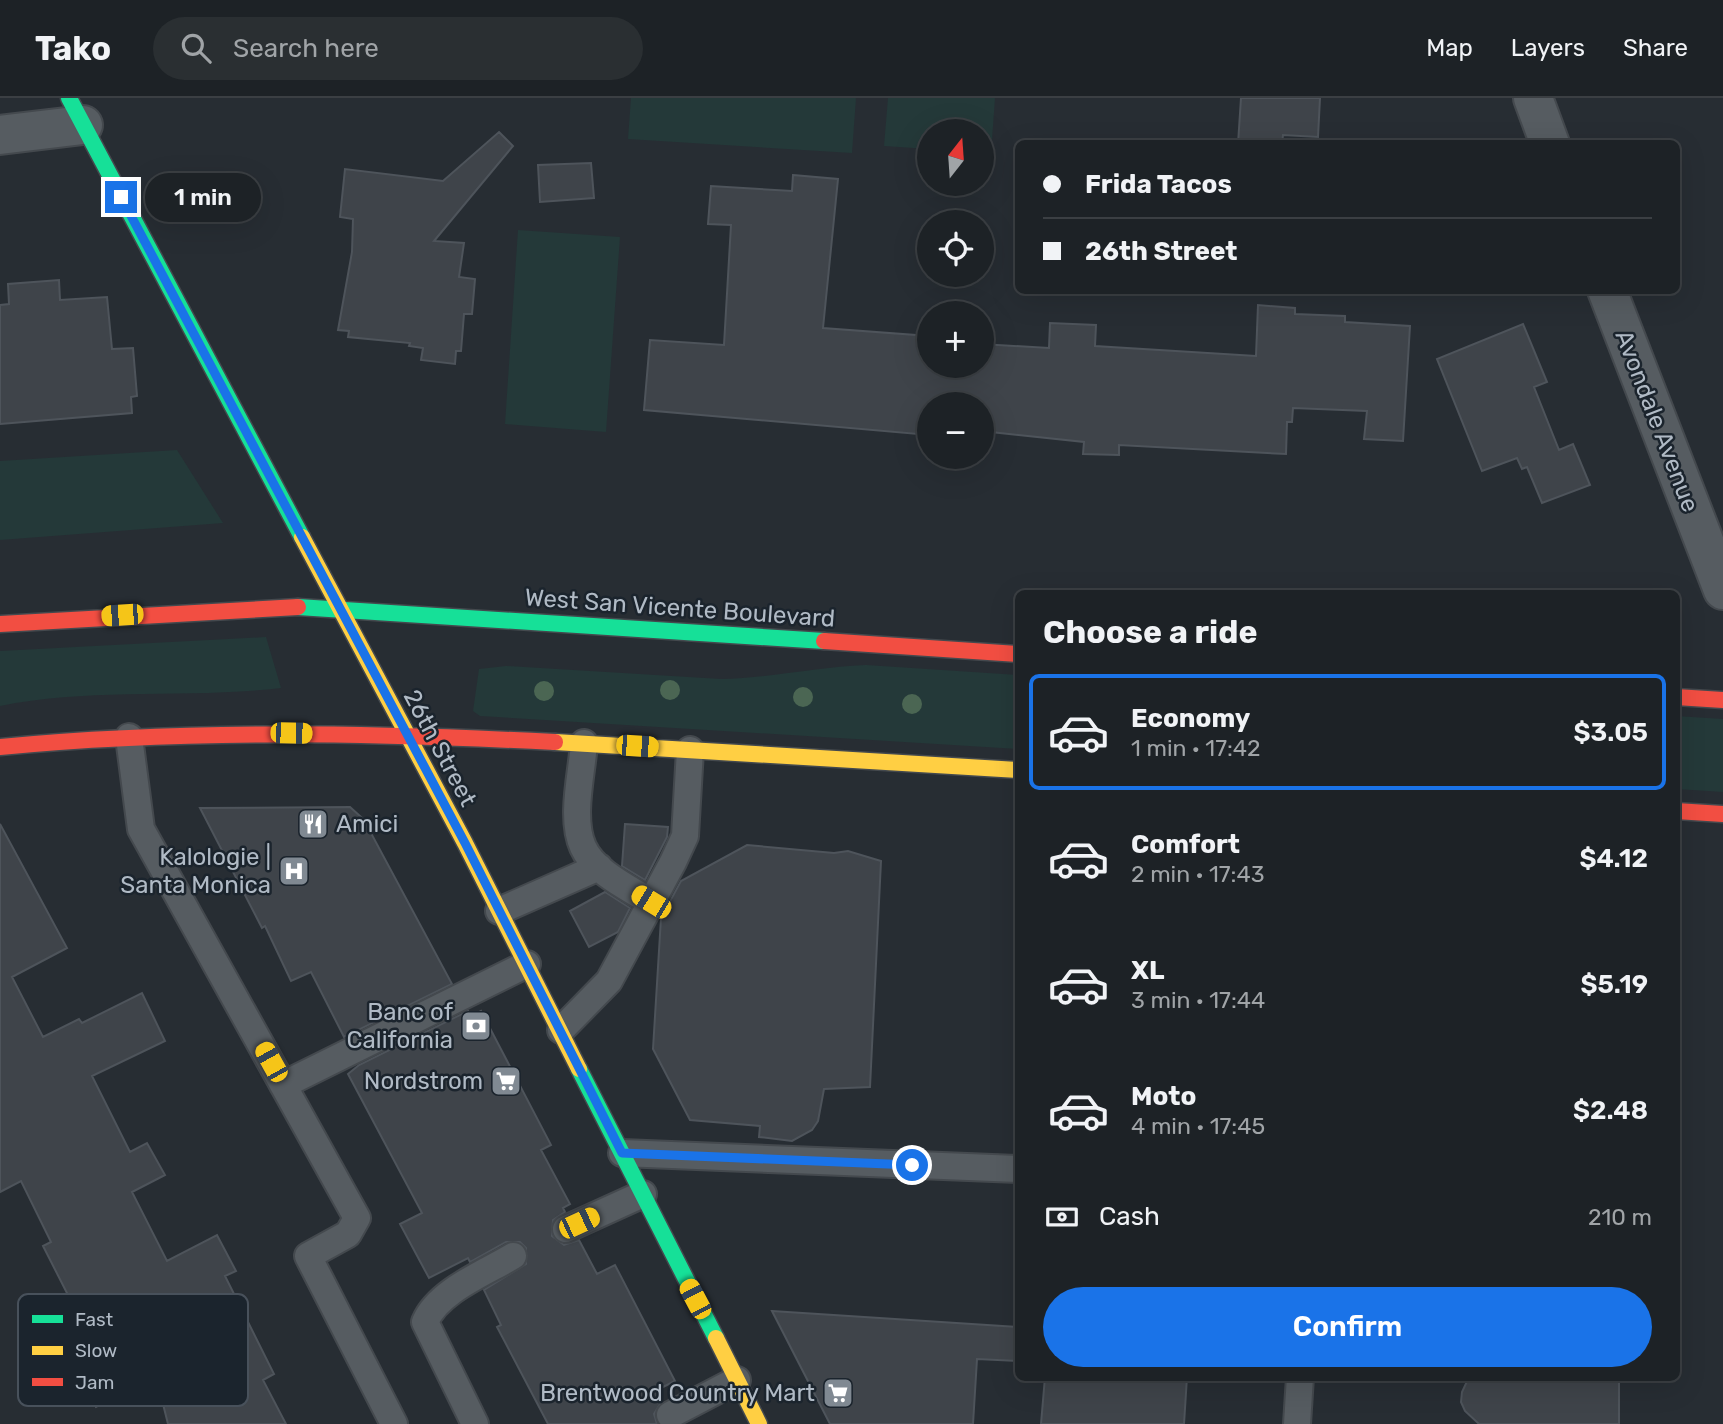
<!DOCTYPE html>
<html lang="en">
<head>
<meta charset="utf-8">
<style>
  body { margin:0; font-family:Rubik,sans-serif; background:#2a2f32; color:#f1f3f6; height:100vh; display:flex; flex-direction:column; font-size:26px; white-space:nowrap }
  * { box-sizing:border-box; margin:0 }
  p { font-size:23px; color:#a0a4a7 }
  .icon { flex:none; width:38px; height:38px; fill:none; stroke:currentColor; stroke-width:2; stroke-linecap:round; stroke-linejoin:round }
  .map { position:relative; flex:1; overflow:hidden }
  .side { position:absolute; left:1015px; top:492px; width:665px; height:791px; display:flex; flex-direction:column; background:#1d2226; border-radius:10px; box-shadow:0 7px 28px #0002,0 0 0 2px #3b3f43 }
  .side>* { flex:none }
  .guide { position:absolute; left:1015px; top:42px; width:665px; height:154px; border-radius:10px; box-shadow:0 7px 28px #0002,0 0 0 2px #3b3f43; display:grid; align-content:center; height:154px; padding:0 28px; background:#1d2226 }
  .needle { width:46px; rotate:17deg }
  .fabs { position:absolute; left:917px; top:21px; display:grid; gap:14px }
  .fabs a { display:grid; place-items:center; width:77px; height:77px; border-radius:50%; background:#1d2226; box-shadow:0 7px 28px #0002,0 0 0 2px #3b3f43; font-size:35px }
  .end { position:absolute; width:32px; height:32px; margin:-16px; border:9px solid #1a73e8; background:#fff; box-shadow:0 0 0 4px #fff }
  .from { border-radius:50% }
  .bubble { position:absolute; height:49px; border-radius:24px; background:#1d2226; box-shadow:0 7px 28px #0002,0 0 0 2px #3b3f43; font-size:23px; font-weight:600; line-height:49px; text-align:center }
  .car { position:absolute; width:21px; height:42px; margin:-21px -10px; border-radius:9px; box-shadow:0 0 5px 2px #0007; background:linear-gradient(#f5c518 24%,#345 0 40%,#f5c518 0 76%,#345 0 86%,#f5c518 0) }
  .guide b { display:flex; align-items:center; gap:24px; height:66px; font-size:26px }
  .guide b+b { border-top:2px solid #3b3f43 }
  .guide i { width:18px; height:18px; background:#f1f3f6 }
  ul { padding:0; list-style:none }
  li { display:flex; align-items:center; gap:21px; height:116px; margin:0 14px 10px; padding:0 14px; border:4px solid transparent; border-radius:10px }
  li div { flex:1 }
  li b { display:block; font-size:26px }
  li em { font-style:normal; font-weight:600 }
  li.current { border-color:#1a73e8 }
  li>.icon { width:63px; height:63px; stroke-width:1.5 }
  h2 { padding:0 28px; font-size:32px; line-height:84px }
  .pay { display:flex; align-items:center; gap:18px; height:77px; padding:0 28px; font-size:26px }
  .pay p { margin-inline-start:auto }
  .action { display:flex; gap:14px; margin-top:auto; padding:14px 28px }
  .action a { flex:1; height:80px; border-radius:42px; background:#1a73e8; color:#fff; font-size:28px; font-weight:600; line-height:80px; text-align:center }
  header { display:flex; align-items:center; gap:42px; box-sizing:border-box; height:98px; padding:0 35px; background:#1d2226; border-bottom:2px solid #3b3f43 }
  header strong { font-size:33px }
  nav { display:flex; gap:38px; margin-inline-start:auto; font-size:24px }
  .search { width:490px; height:63px; background:#2a2f32; display:flex; align-items:center; gap:18px; box-sizing:border-box; padding:0 24px; border-radius:38px; color:#a0a4a7; font-size:26px }
  .map>svg:first-child { display:block }
  .green { fill:#243939 }
  .building { fill:#3f444a; stroke:#4e545b; stroke-width:2 }
  .lines { fill:none; stroke-linecap:round; stroke-linejoin:round }
  .lane-casing { stroke:#44494e; stroke-width:30 }
  .street-casing { stroke:#44494e; stroke-width:42 }
  .fast-casing { stroke:#44494e; stroke-width:19 }
  .slow-casing { stroke:#44494e; stroke-width:19 }
  .jam-casing { stroke:#44494e; stroke-width:19 }
  .lane { stroke:#565c61; stroke-width:26 }
  .street { stroke:#565c61; stroke-width:38 }
  .fast { stroke:#16e098; stroke-width:16 }
  .slow { stroke:#ffcf43; stroke-width:16 }
  .jam { stroke:#f24e42; stroke-width:16 }
  .tree { fill:#4b6653 }
  .route { stroke:#1a73e8; stroke-width:9 }
  .labels { text-anchor:middle; stroke-width:5; stroke-linejoin:round; paint-order:stroke }
  .street-label { font-size:24px; fill:#b0bac5; stroke:#1b242d }
  .poi-label { font-size:24px; fill:#b0bac5; stroke:#1b242d; text-anchor:end }
  .key { fill:#1b242d; stroke:#48515b; stroke-width:2 }
  .key-label { font-size:19px; fill:#b0bac5 }
</style>
</head>
<body>
<header>
<strong>Tako</strong>
<div class="search"><svg class="icon" aria-label="search" viewBox="0 0 24 24"><circle cx="10" cy="10" r="6"/><path d="M15 15l6 6"/></svg>Search here</div>
<nav><a>Map</a><a>Layers</a><a>Share</a></nav>
</header>
<div class="map">
<svg width="1723" height="1326" viewBox="0 0 1723 1326">
  <rect width="100%" height="100%" fill="#272d33"/>
  <path class="green" d="M631,0h225l-4,55 -224,-14z
    M888,0h107l-4,56h-9v-23h-53v18l-45,-3z
    M518,132l102,7 -14,195 -101,-8z
    M177,352l46,73 -223,17v-79z
    M266,539l15,51c-93,11 -190,-1 -281,18v-55z
    M866,567l152,10v74l-538,-33 -7,-5 6,-42 27,-3 215,13c49,-1 96,-12 145,-14z
    M1676,618l47,3v73l-46,-3z"/>
  <path class="building" d="M1241,0h79l-2,39 -35,-2 -1,9h-44z
    M499,34l14,14 -79,95 30,2 -5,34 16,2 -3,35h-8l-3,37h-5l-1,13 -34,-4 2,-12 -14,-2 1,-3 -62,-6 1,-6 -11,-1 14,-78 1,-33 -13,-2 5,-48 98,12z
    M591,65l3,35 -54,4 -2,-37z
    M793,77l45,4 -15,149 106,8v30h53v-22l67,4 1,-25 46,2 -1,21 161,10 2,-51 37,3v6l50,2v6l65,4 -7,115 -39,-2 3,-28 -74,-3 -1,14h-5l-1,32 -167,-9v10l-36,-1 1,-12 -102,-11v-27h-53v31l-285,-25 6,-70 74,5 7,-120 -23,-1 3,-38 81,5z
    M59,182l1,20 47,-3 5,52 21,-1 4,48 -6,1 1,16 -132,11v-119l9,-1 -1,-20z
    M1523,226l24,58 -13,5 25,63 14,-6 17,41 -48,18 -15,-36 -5,2 -5,-11 -35,13 -45,-112z
    M350,709l21,19 1,9 80,149 -108,53 -33,-65 -20,9 -26,-55 -3,2 -62,-120z
    M0,726l67,124 -55,29 31,60 36,-18 3,4 60,-30 23,48 -73,35 38,76 17,-9 18,32 -33,17 35,69 50,-26 19,36 -11,5 49,98 -11,6 23,44h-118l-12,-48 -60,31 -22,-43 9,-5 -28,-55 14,-7 -26,-51 8,-4 -30,-61 -21,11z
    M625,726l43,3 -1,10 -22,43 -23,-14z
    M747,747l87,8 14,-2 33,10 -11,226 -46,2 -6,32 -6,9 -20,11 -33,-4 1,-11 -70,-6 -37,-71 8,-131 20,-37z
    M605,794l25,16 -12,24 -29,15 -19,-36z
    M468,913l3,6 10,-6 70,134 -10,5 29,54 -7,4 2,4 -12,8 -1,16 12,9 15,-5 18,34 18,-9 60,116 -18,9 5,11 -8,13 3,10h-109l-51,-97 4,-2 -17,-35 42,-26v-16l-6,-6h-14l-36,20 -2,-4 -39,20 -29,-54 22,-11 -74,-139 11,-9z
    M772,1213l246,16v34l-41,-2 -4,65h-143z
    M1045,1279h142l-3,47h-143z
    M1469,1279h150v47h-140l-14,-13 -4,-9 1,-10z"/>
  <g class="lines">
    <g class="lane-casing">
      <path id="lane" d="M129,639l12,92 216,389 -9,16 -40,22 86,168
        M584,645c-2,30 -14,75 -1,104 11,25 46,41 68,55
        M499,813l100,-44
        M561,932l48,-49 64,-119 12,-26 5,-86
        M283,987l244,-121
        M622,1055l396,16
        M566,1131l77,-35
        M670,1317l67,-35
        M475,1326l-50,-102c13,-31 60,-49 88,-66
        M1297,1326l3,-47"/>
    </g>
    <g class="street-casing">
      <path id="street" d="M1533,0l17,46
        M0,37l83,-10
        M1607,192l116,300"/>
    </g>
    <g class="fast-casing">
      <path id="fast" d="M69,0l233,439
        M298,509l526,34
        M579,971l137,269"/>
    </g>
    <g class="slow-casing">
      <path id="slow" d="M302,439l163,306 114,226
        M555,644l463,28
        M716,1240l43,86"/>
    </g>
    <g class="jam-casing">
      <path id="jam" d="M0,526l298,-17
        M824,543l194,13
        M1676,599l47,3
        M0,649c185,-18 370,-14 555,-5
        M1676,713l47,3"/>
    </g>
    <use href="#lane" class="lane"/>
    <use href="#street" class="street"/>
    <use href="#fast" class="fast"/>
    <use href="#slow" class="slow"/>
    <use href="#jam" class="jam"/>
  </g>
  <g class="tree">
    <circle cx="670" cy="592" r="10"/>
    <circle cx="544" cy="593" r="10"/>
    <circle cx="803" cy="599" r="10"/>
    <circle cx="912" cy="606" r="10"/>
  </g>
  <g class="lines">
    <path class="route" d="M121,99l344,646 157,310 290,12"/>
  </g>
  <defs>
    <g id="restaurant-square" transform="scale(1.575)"><rect x="-9" y="-9" width="18" height="18" rx="4" fill="#808992" stroke="#1b242d"/><path d="M-5-6h1v4h1v-4h1v4h1v-4h1v5L-1.5 .5V6h-2V.5L-5-1ZM5-6V6H3V1.5H1.5Q1.5-4 5-6Z" fill="#fff"/></g>
    <g id="hospital-square" transform="scale(1.575)"><rect x="-9" y="-9" width="18" height="18" rx="4" fill="#808992" stroke="#1b242d"/><path d="M-5-5h3v3.5h4V-5h3V5h-3V1.5h-4V5h-3Z" fill="#fff"/></g>
    <g id="bank-square" transform="scale(1.575)"><rect x="-9" y="-9" width="18" height="18" rx="4" fill="#808992" stroke="#1b242d"/><path d="M-6-4H6V4H-6ZM0-2.3a2.3 2.3 0 1 0 0 4.6a2.3 2.3 0 1 0 0-4.6Z" fill="#fff"/></g>
    <g id="supermarket-square" transform="scale(1.575)"><rect x="-9" y="-9" width="18" height="18" rx="4" fill="#808992" stroke="#1b242d"/><path d="M-6-5.5h2.5l.6 2H6L4.5 2H-2.5L-4.4-4H-6ZM-1.5 3.2a1.3 1.3 0 1 0 .1 0ZM3 3.2a1.3 1.3 0 1 0 .1 0Z" fill="#fff"/></g>
  </defs>
  <g fill-rule="evenodd">
    <use href="#restaurant-square" x="313" y="726"/>
    <use href="#hospital-square" x="294" y="773"/>
    <use href="#bank-square" x="476" y="928"/>
    <use href="#supermarket-square" x="506" y="983"/>
    <use href="#supermarket-square" x="838" y="1295"/>
  </g>
  <g class="labels">
    <g class="street-label">
      <text transform="translate(1657 323) rotate(69)" y="8">Avondale Avenue</text>
      <text transform="translate(680 510) rotate(4)" y="8">West San Vicente Boulevard</text>
      <text transform="translate(440 650) rotate(62)" y="8">26th Street</text>
    </g>
    <g class="poi-label">
      <text x="336" y="734" text-anchor="start">Amici</text>
      <text x="271" y="767">Kalologie |<tspan x="271" dy="28">Santa Monica</tspan></text>
      <text x="453" y="922">Banc of<tspan x="453" dy="28">California</tspan></text>
      <text x="483" y="991">Nordstrom</text>
      <text x="815" y="1303">Brentwood Country Mart</text>
    </g>
  </g>
  <rect x="18" y="1196" width="230" height="112" rx="10" class="key"/>
  <rect x="32" y="1217" width="31" height="8" fill="#16e098"/>
  <rect x="32" y="1248" width="31" height="9" fill="#ffcf43"/>
  <rect x="32" y="1280" width="31" height="8" fill="#f24e42"/>
  <g class="key-label">
    <text x="75" y="1228">Fast</text>
    <text x="75" y="1259">Slow</text>
    <text x="75" y="1291">Jam</text>
  </g>
</svg>
<div class="fabs">
<a><svg class="needle" viewBox="-14 -14 28 28"><path d="M0-13l5 13h-10z" fill="#e53935"/><path d="M0 13l5-13h-10z" fill="#a0a4a7"/></svg></a>
<a><svg class="icon" aria-label="locate" viewBox="0 0 24 24"><circle cx="12" cy="12" r="6"/><path d="M12 2v4M12 18v4M2 12h4M18 12h4"/></svg></a>
<a>+</a>
<a>−</a>
</div>
<i class="end from" style="left:912px;top:1067px"></i>
<i class="end" style="left:121px;top:99px"></i>
<div class="bubble" style="left:145px;top:75px;width:116px">1 min</div>
<i class="car" style="left:122px;top:517px;rotate:266deg"></i>
<i class="car" style="left:291px;top:635px;rotate:91deg"></i>
<i class="car" style="left:637px;top:648px;rotate:94deg"></i>
<i class="car" style="left:651px;top:804px;rotate:301deg"></i>
<i class="car" style="left:271px;top:964px;rotate:331deg"></i>
<i class="car" style="left:579px;top:1125px;rotate:65deg"></i>
<i class="car" style="left:695px;top:1201px;rotate:332deg"></i>
<div class="guide">
<b><i class="from"></i>Frida Tacos</b>
<b><i></i>26th Street</b>
</div>
<section class="side">
<h2>Choose a ride</h2>
<ul>
<li class="current"><svg class="icon" aria-label="car" viewBox="0 0 24 24"><path d="M5 17H2v-5l4-1 3-4h7l3 4 3 1v5h-3M9 17h6M6 11h13"/><circle cx="7" cy="17" r="2"/><circle cx="17" cy="17" r="2"/></svg><div><b>Economy</b><p>1 min · 17:42</p></div><em>$3.05</em></li>
<li><svg class="icon" aria-label="car" viewBox="0 0 24 24"><path d="M5 17H2v-5l4-1 3-4h7l3 4 3 1v5h-3M9 17h6M6 11h13"/><circle cx="7" cy="17" r="2"/><circle cx="17" cy="17" r="2"/></svg><div><b>Comfort</b><p>2 min · 17:43</p></div><em>$4.12</em></li>
<li><svg class="icon" aria-label="car" viewBox="0 0 24 24"><path d="M5 17H2v-5l4-1 3-4h7l3 4 3 1v5h-3M9 17h6M6 11h13"/><circle cx="7" cy="17" r="2"/><circle cx="17" cy="17" r="2"/></svg><div><b>XL</b><p>3 min · 17:44</p></div><em>$5.19</em></li>
<li><svg class="icon" aria-label="car" viewBox="0 0 24 24"><path d="M5 17H2v-5l4-1 3-4h7l3 4 3 1v5h-3M9 17h6M6 11h13"/><circle cx="7" cy="17" r="2"/><circle cx="17" cy="17" r="2"/></svg><div><b>Moto</b><p>4 min · 17:45</p></div><em>$2.48</em></li>
</ul>
<div class="pay"><svg class="icon" aria-label="cash" viewBox="0 0 24 24"><path d="M3 7h18v10H3z"/><circle cx="12" cy="12" r="2"/></svg>Cash<p>210 m</p></div>
<div class="action"><a>Confirm</a></div>
</section>
</div>
</body>
</html>
